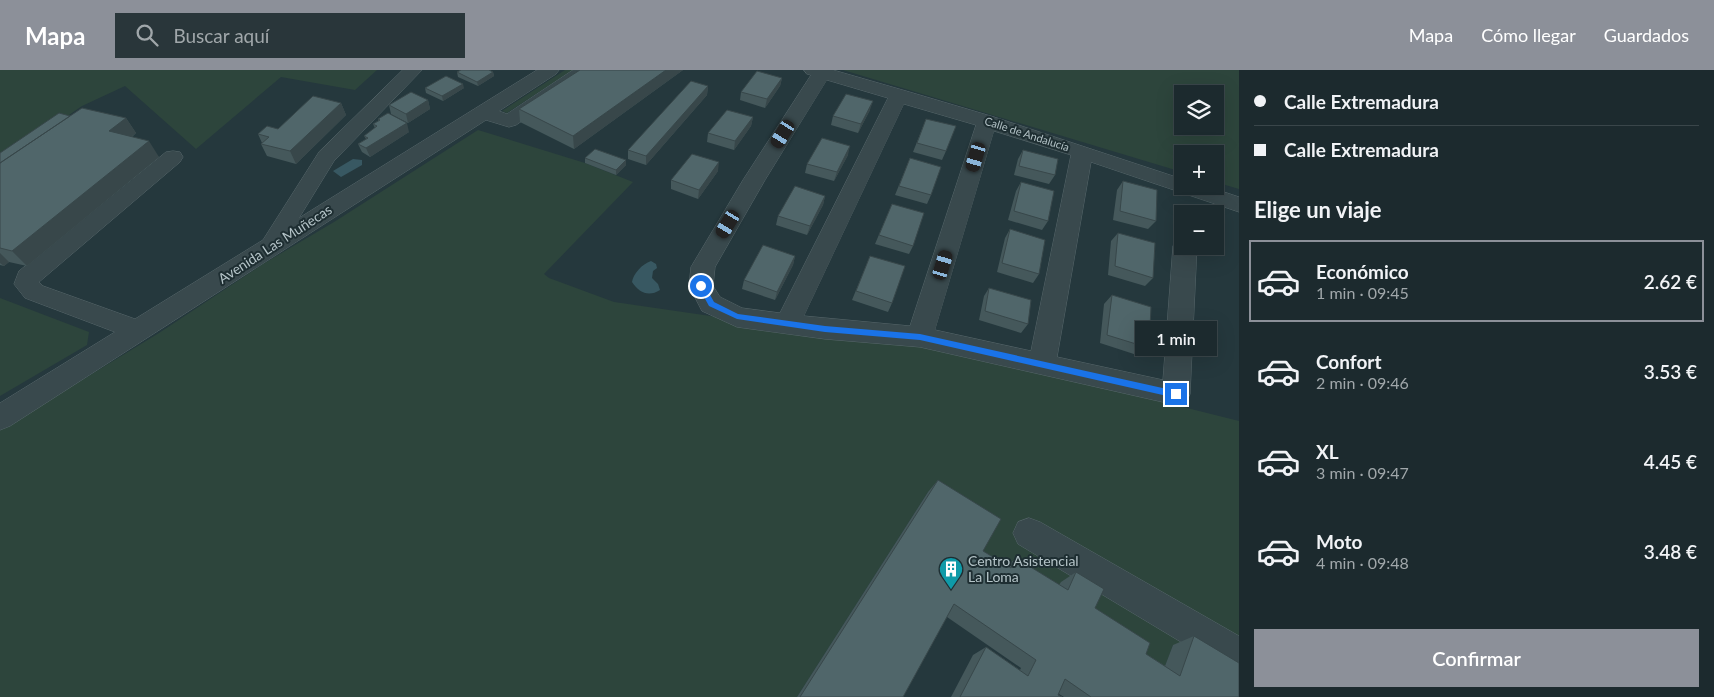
<!DOCTYPE html>
<html lang="es">
<head>
<meta charset="utf-8">
<style>
  body { margin:0; font-family:Lato,sans-serif; background:#29363a; color:#f1f3f6; height:100vh; display:flex; flex-direction:column; font-size:19px; white-space:nowrap }
  * { box-sizing:border-box; margin:0 }
  p { font-size:16px; color:#a0a7aa }
  .icon { flex:none; width:28px; height:28px; fill:none; stroke:currentColor; stroke-width:2; stroke-linecap:round; stroke-linejoin:round }
  .map { position:relative; flex:1; overflow:hidden }
  .panel { display:flex; flex-direction:column; background:#1c2a2e; width:475px }
  .panel>* { flex:none }
  .banner { display:grid; align-content:center; height:110px; padding:0 15px; background:#1c2a2e }
  .buttons { position:absolute; left:1174px; top:15px; display:grid; gap:10px }
  .buttons a { display:grid; place-items:center; width:50px; height:50px; border-radius:0px; background:#1c2a2e; box-shadow:0 5px 20px #0002,0 0 0 1px #3a464a; font-size:25px }
  .end { position:absolute; width:22px; height:22px; margin:-11px; border:6px solid #1a73e8; background:#fff; box-shadow:0 0 0 2px #fff }
  .from { border-radius:50% }
  .bubble { position:absolute; height:35px; border-radius:0px; background:#1c2a2e; box-shadow:0 5px 20px #0002,0 0 0 1px #3a464a; font-size:16px; font-weight:600; line-height:35px; text-align:center }
  .car { position:absolute; width:15px; height:30px; margin:-15px -8px; border-radius:6px; box-shadow:0 0 4px 1px #0007; background:linear-gradient(#222 24%,#8ab4d8 0 40%,#222 0 76%,#8ab4d8 0 86%,#222 0) }
  .banner b { display:flex; align-items:center; gap:18px; height:48px; font-size:19px }
  .banner b+b { border-top:1px solid #3a464a }
  .banner i { width:12px; height:12px; background:#f1f3f6 }
  ul { padding:0; list-style:none }
  li { display:flex; align-items:center; gap:15px; height:82px; margin:0 10px 8px; padding:0 5px; border:2px solid transparent; border-radius:0px }
  li div { flex:1 }
  li b { display:block; font-size:19px }
  li em { font-style:normal; font-weight:600 }
  li.current { border-color:#8c9099 }
  li>.icon { width:45px; height:45px; stroke-width:1.5 }
  h2 { padding:0 15px; font-size:22px; line-height:60px }
  .action { display:flex; gap:10px; margin-top:auto; padding:10px 15px }
  .action a { flex:1; height:58px; border-radius:0px; background:#8c9099; color:#fff; font-size:20px; font-weight:600; line-height:58px; text-align:center }
  header { display:flex; align-items:center; gap:30px; box-sizing:border-box; height:70px; padding:0 25px; background:#8c9099; color:#fff }
  header strong { font-size:24px }
  nav { display:flex; gap:28px; margin-inline-start:auto; font-size:18px }
  .search { width:350px; height:45px; background:#29363a; display:flex; align-items:center; gap:12px; box-sizing:border-box; padding:0 18px; border-radius:0px; color:#a0a7aa; font-size:19px }
  main { display:flex; flex:1; min-height:0 }
  .map>svg:first-child { display:block }
  .green { fill:#2d453c; fill-rule:evenodd }
  .water { fill:#385862 }
  .lines { fill:none; stroke-linecap:round; stroke-linejoin:round }
  .minor-casing { stroke:#57676b; stroke-width:1 }
  .minor { fill:#39494d; fill-rule:evenodd }
  .wall { fill:#45585b }
  .shaded-wall { fill:#38474a }
  .building { fill:#50666a; stroke:#38474a }
  .route { fill:#1a73e8 }
  .labels { text-anchor:middle; stroke-width:4; stroke-linejoin:round; paint-order:stroke }
  .far-street-label { font-size:11px; fill:#b5c4c8; stroke:#1e2e32 }
  .street-label { font-size:14px; fill:#b5c4c8; stroke:#1e2e32 }
  .poi-label { font-size:14px; fill:#b5c4c8; stroke:#1e2e32; text-anchor:start }
</style>
</head>
<body>
<header>
<strong>Mapa</strong>
<div class="search"><svg class="icon" aria-label="search" viewBox="0 0 24 24"><circle cx="10" cy="10" r="6"/><path d="M15 15l6 6"/></svg>Buscar aquí</div>
<nav><a>Mapa</a><a>Cómo llegar</a><a>Guardados</a></nav>
</header>
<main>
<div class="map">
<svg width="1239" height="627" viewBox="0 0 1239 627">
  <rect width="100%" height="100%" fill="#25383d"/>
  <path class="green" d="M0,0h377l-22,20 -74,-13 -85,72 -71,-63 -43,20 -82,57z
    M565,0h8l-66,43 -5,-2z
    M843,0h396v119l-24,-7v-28h-33v18zM1182,24h33v32h-33z
    M478,60l107,33 48,19 -89,92 5,4 65,24 357,52 268,67v264l-66,-40 -14,38 -107,-83 -54,-21 -70,-87 -131,205h-797v-267l159,-97 104,-69 71,-42z
    M0,228l89,34 -2,13 -87,51z"/>
  <path class="water" d="M353,89l9,1v5l-21,12 -8,-6z
    M651,191l5,3 1,4 -4,3 -1,7 6,6 2,6c-11,7 -21,3 -28,-8 1,-8 10,-18 19,-21z"/>
  <g class="lines">
    <g class="minor-casing">
      <path id="minor" d="M403,0h19l-88,91 -35,57 238,-148h22l-3,4 -57,37 8,3 66,-44h21l-3,4 -75,51 -7,2 -23,-7 -476,306 -10,4v-27l115,-71 -90,-34 -11,-14 5,-13 147,-119 7,-1 7,1 3,5 -3,5 -141,120 4,4 92,33 128,-79 56,-88z
        M804,0h29l73,21 88,26 188,62v7h24l33,11v15l-148,-50 -34,195 106,23 10,-134 4,-6 5,-1v7h15l-7,148 -4,8 -10,3 -256,-58 -95,-8 -88,-12 -35,-16 -13,-25 2,-19 52,-87 68,-105 -4,-1zM827,10l61,18 -108,215 -38,-5 -22,-11 -7,-11 2,-19 50,-87zM904,34l72,21 -66,201 -106,-10zM994,61l77,24 -40,196 -96,-21z
        M1029,448l11,4 199,114v38l-13,-5 -208,-125 -5,-11 5,-11z"/>
    </g>
    <use href="#minor" class="minor"/>
  </g>
  <path class="wall" d="M580,0h103l-109,79 -54,-27 -1,-13z
    M457,2h36l1,4 -16,10 -20,-9z
    M782,8l-2,8 -15,22 -25,-8 1,-8z
    M708,16l-1,9 -61,70 -18,-6v-9z
    M425,18h39l-21,13 -17,-8z
    M428,30l2,9 -22,14 -17,-9 -2,-9z
    M341,33l5,12 -50,49 -29,-8 -6,-12 1,-1 -4,-9 20,-5z
    M870,40l-12,23 -27,-8 2,-9z
    M753,47l-2,9 -17,24 -27,-8 1,-9z
    M126,48l10,15 -4,4 27,20 -132,109 -18,-4 -5,4 -4,-1v-112z
    M378,49l31,13 -39,25 -8,-5 -4,-8 8,-5 -2,-3 11,-8 -2,-4 5,-3z
    M926,49l20,32 -4,9 -29,-8z
    M1023,80l32,25 -6,9 -35,-9 4,-16z
    M848,85l-14,26 -29,-8 2,-9z
    M585,88l41,2v5l-10,10 -31,-12z
    M910,88l21,37 -4,9 -32,-9z
    M718,101l-20,28 -27,-10v-9z
    M1123,111l33,40 -8,8 -35,-9 4,-30z
    M1021,112l27,39 -6,9 -34,-10 8,-29z
    M825,126l-2,9 -16,30 -31,-10 2,-9z
    M892,134l21,42 -4,8 -34,-10z
    M1010,159l29,45 -6,9 -36,-11 8,-34z
    M1118,163l35,45 -8,8 -37,-11 3,-34z
    M795,186l-2,9 -18,35 -33,-11 2,-9z
    M870,186l22,47 -4,9 -36,-12z
    M989,218l39,36 -7,9 -42,-13 5,-24z
    M1112,225l37,53 -9,8 -40,-13 4,-39z
    M938,410l45,71 24,15 9,-8 43,27 2,-3 15,-10 19,36 51,46 19,12 8,-21 21,-9 45,61h-175l-5,-3 -1,1 4,2h-111l22,-42 13,-8 34,23 1,-2 -74,-51 -44,80h-106l131,-205z"/>
  <path class="shaded-wall" d="M666,0h17l-109,79 -1,-13z
    M493,2l1,4 -16,10 -1,-4z
    M782,8l-2,8 -15,22 2,-9z
    M463,14l1,4 -21,13 -1,-5z
    M708,16l-1,9 -61,70v-9z
    M428,30l2,9 -22,14 -2,-9z
    M873,31l-3,9 -12,23 3,-9z
    M341,33l5,12 -50,49 -6,-13z
    M753,47l-2,9 -17,24 1,-9z
    M126,48l10,15 -16,13 -11,-15z
    M407,53l2,9 -39,25 -4,-9z
    M149,71l10,16 -132,109 -15,-15z
    M850,76l-2,9 -14,26 3,-9z
    M626,90v5l-10,10v-5z
    M719,92l-1,9 -20,28 1,-9z
    M825,126l-2,9 -16,30 3,-9z
    M0,183l9,9 -5,4 -4,-3z
    M795,186l-2,9 -18,35 2,-8z"/>
  <path class="building" d="M461,0h28l4,2 -16,10 -20,-10z
    M580,0h86l-93,66 -54,-27z
    M757,1l25,7 -15,21 -26,-7z
    M446,6l17,8 -21,12 -17,-8z
    M691,11l17,5 -62,70 -18,-6z
    M411,22l17,8 -22,14 -17,-9z
    M846,24l27,7 -12,23 -28,-8z
    M313,26l28,7 -51,48 -29,-7 8,-7 -11,-3 9,-8 11,3z
    M82,38l44,10 -17,13 40,10 -137,110 -12,-3v-85z
    M727,40l26,7 -18,24 -27,-8z
    M59,43l11,3 -70,47v-10z
    M388,43l19,10 -41,25 -8,-4 10,-6 -4,-2 13,-10 -4,-2 7,-4 -2,-1z
    M926,49l30,7 -10,25 -29,-8z
    M822,68l28,8 -13,26 -30,-8z
    M595,79l31,11 -10,10 -31,-12z
    M1023,80l35,9 -3,16 -36,-9z
    M692,84l27,8 -20,28 -28,-10z
    M910,88l31,9 -10,28 -32,-9z
    M1123,111l34,9 -1,31 -36,-10z
    M1021,112l33,9 -6,30 -34,-10z
    M795,116l30,10 -15,30 -32,-10z
    M892,134l32,9 -11,33 -34,-11z
    M1010,159l35,11 -6,34 -37,-11z
    M1118,163l37,10 -2,35 -38,-12z
    M763,175l32,11 -18,36 -33,-12z
    M870,186l35,10 -13,37 -36,-12z
    M989,218l42,12 -3,24 -43,-13z
    M1112,225l39,12 -2,41 -42,-13z
    M938,410l63,39 -18,32 28,17 5,-10 52,32 8,-18 28,17 -9,19 55,35 -4,11 34,22 14,-40 45,27v34h-148l-26,-18 -7,16 4,2h-102l26,-50 42,29 8,-16 -82,-56 -51,93h-103z"/>
  <path class="route" d="M701,213l3,1 10,18 24,12 87,12 95,8 256,57 4,3 -4,4 -256,-58 -95,-8 -88,-13 -28,-13 -11,-20z"/>
  <defs>
    <g id="building-pin" transform="scale(1.25)"><path d="M0 17L-7.5 6A9.5 9.5 0 1 1 7.5 6Z" fill="#0f9aa8" stroke="#1e2e32"/><path d="M-4-6H4V6H1V3H-1V6H-4ZM-2.5-4.3h1.7v1.8h-1.7ZM.8-4.3h1.7v1.8H.8ZM-2.5-1h1.7V.8h-1.7ZM.8-1h1.7V.8H.8Z" fill="#fff"/></g>
  </defs>
  <g fill-rule="evenodd">
    <use href="#building-pin" x="951" y="499"/>
  </g>
  <g class="labels">
    <g class="far-street-label">
      <text transform="translate(1027 64) rotate(18)" y="4">Calle de Andalucía</text>
    </g>
    <g class="street-label">
      <text transform="translate(275 174) rotate(-33)" y="5">Avenida Las Muñecas</text>
    </g>
    <g class="poi-label">
      <text x="968" y="496">Centro Asistencial<tspan x="968" dy="16">La Loma</tspan></text>
    </g>
  </g>
</svg>
<div class="buttons">
<a><svg class="icon" aria-label="layers" viewBox="0 0 24 24"><path d="M12 4l9 5-9 5-9-5zM3 14l9 5 9-5"/></svg></a>
<a>+</a>
<a>−</a>
</div>
<i class="end from" style="left:701px;top:216px"></i>
<i class="end" style="left:1176px;top:324px"></i>
<div class="bubble" style="left:1135px;top:251px;width:82px">1 min</div>
<i class="car" style="left:783px;top:64px;rotate:212deg"></i>
<i class="car" style="left:976px;top:87px;rotate:197deg"></i>
<i class="car" style="left:728px;top:154px;rotate:211deg"></i>
<i class="car" style="left:943px;top:195px;rotate:17deg"></i>
</div>
<section class="panel">
<div class="banner">
<b><i class="from"></i>Calle Extremadura</b>
<b><i></i>Calle Extremadura</b>
</div>
<h2>Elige un viaje</h2>
<ul>
<li class="current"><svg class="icon" aria-label="car" viewBox="0 0 24 24"><path d="M5 17H2v-5l4-1 3-4h7l3 4 3 1v5h-3M9 17h6M6 11h13"/><circle cx="7" cy="17" r="2"/><circle cx="17" cy="17" r="2"/></svg><div><b>Económico</b><p>1 min · 09:45</p></div><em>2.62 €</em></li>
<li><svg class="icon" aria-label="car" viewBox="0 0 24 24"><path d="M5 17H2v-5l4-1 3-4h7l3 4 3 1v5h-3M9 17h6M6 11h13"/><circle cx="7" cy="17" r="2"/><circle cx="17" cy="17" r="2"/></svg><div><b>Confort</b><p>2 min · 09:46</p></div><em>3.53 €</em></li>
<li><svg class="icon" aria-label="car" viewBox="0 0 24 24"><path d="M5 17H2v-5l4-1 3-4h7l3 4 3 1v5h-3M9 17h6M6 11h13"/><circle cx="7" cy="17" r="2"/><circle cx="17" cy="17" r="2"/></svg><div><b>XL</b><p>3 min · 09:47</p></div><em>4.45 €</em></li>
<li><svg class="icon" aria-label="car" viewBox="0 0 24 24"><path d="M5 17H2v-5l4-1 3-4h7l3 4 3 1v5h-3M9 17h6M6 11h13"/><circle cx="7" cy="17" r="2"/><circle cx="17" cy="17" r="2"/></svg><div><b>Moto</b><p>4 min · 09:48</p></div><em>3.48 €</em></li>
</ul>
<div class="action"><a>Confirmar</a></div>
</section>
</main>
</body>
</html>
